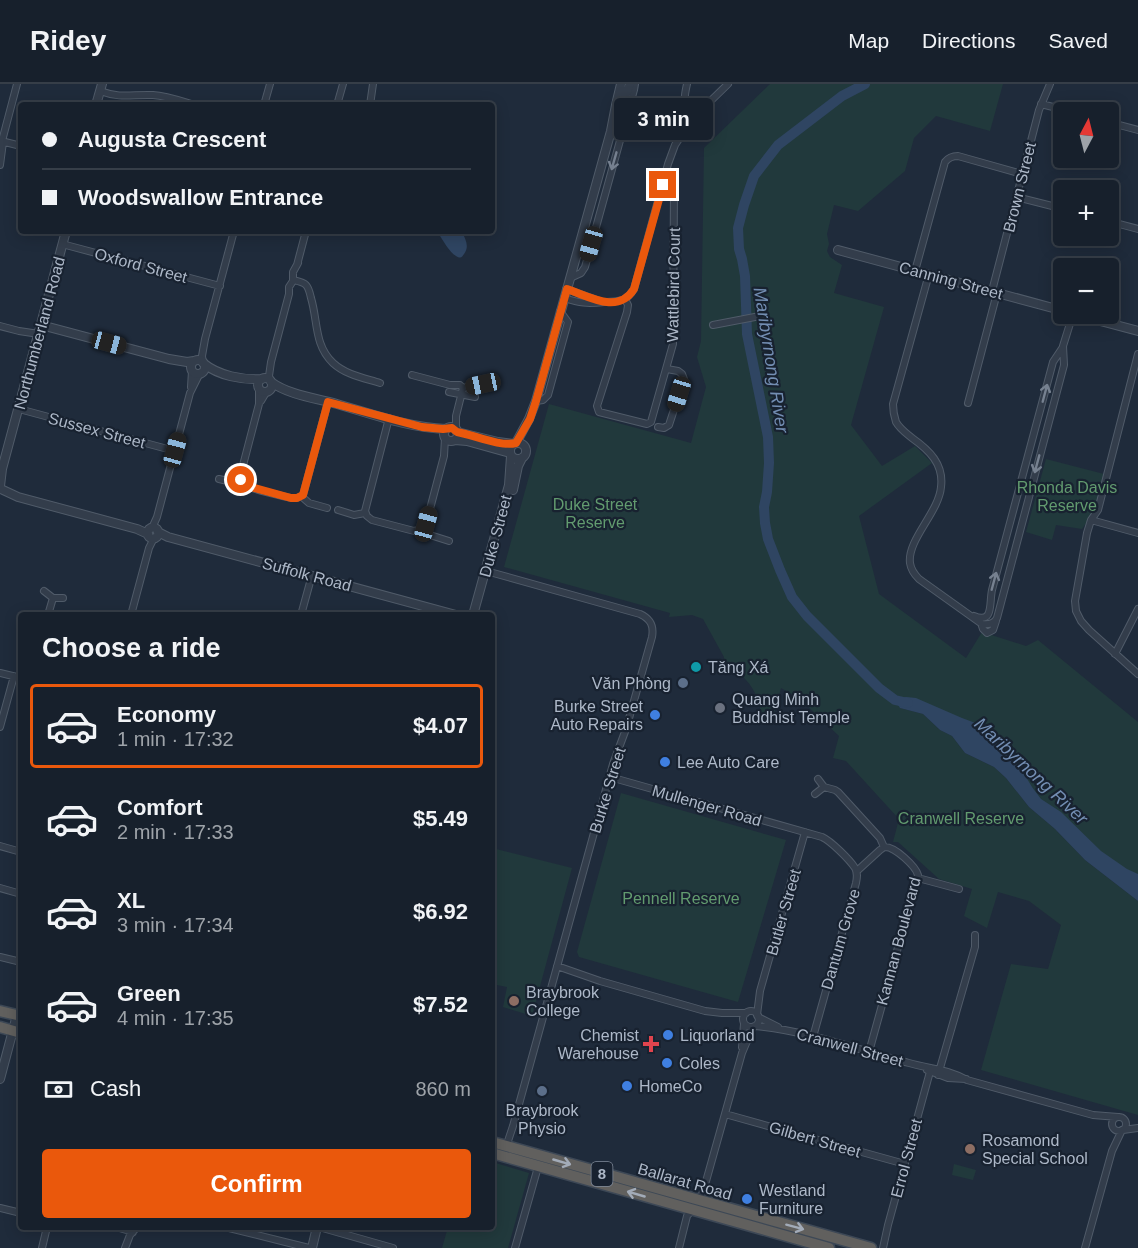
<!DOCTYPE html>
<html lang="en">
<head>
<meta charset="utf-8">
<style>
  body { margin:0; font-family:Helvetica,sans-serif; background:#242d38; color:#f1f3f6; height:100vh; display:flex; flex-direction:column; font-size:22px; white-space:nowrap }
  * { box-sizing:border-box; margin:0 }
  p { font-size:20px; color:#9ea3a9 }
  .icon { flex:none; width:33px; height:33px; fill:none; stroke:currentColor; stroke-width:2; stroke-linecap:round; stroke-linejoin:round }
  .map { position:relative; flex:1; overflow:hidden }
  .details { position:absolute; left:18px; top:528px; width:477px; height:618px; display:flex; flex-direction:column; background:#17202c; border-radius:6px; box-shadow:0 3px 15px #0003,0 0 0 2px #363e48 }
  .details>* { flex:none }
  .guide { position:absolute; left:18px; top:18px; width:477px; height:132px; border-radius:6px; box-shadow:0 3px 15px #0003,0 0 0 2px #363e48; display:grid; align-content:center; height:132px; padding:0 24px; background:#17202c }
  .needle { width:39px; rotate:7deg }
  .buttons { position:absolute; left:1053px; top:18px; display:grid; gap:12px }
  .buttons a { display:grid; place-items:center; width:66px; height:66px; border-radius:6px; background:#17202c; box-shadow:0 3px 15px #0003,0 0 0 2px #363e48; font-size:30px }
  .end { position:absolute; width:27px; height:27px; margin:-14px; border:8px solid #ea580c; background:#fff; box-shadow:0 0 0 3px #fff }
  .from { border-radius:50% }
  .bubble { position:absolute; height:42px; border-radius:6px; background:#17202c; box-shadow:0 3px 15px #0003,0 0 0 2px #363e48; font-size:20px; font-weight:600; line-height:42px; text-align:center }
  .car { position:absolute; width:18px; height:36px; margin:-18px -9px; border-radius:8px; box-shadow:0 0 4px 2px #0007; background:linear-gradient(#222 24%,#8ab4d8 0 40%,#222 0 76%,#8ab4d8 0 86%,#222 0) }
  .guide b { display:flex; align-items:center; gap:21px; height:57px; font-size:22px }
  .guide b+b { border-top:2px solid #363e48 }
  .guide i { width:15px; height:15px; background:#f1f3f6 }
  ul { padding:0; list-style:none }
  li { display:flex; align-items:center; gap:18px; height:84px; margin:0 12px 9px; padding:0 12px; border:3px solid transparent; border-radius:6px }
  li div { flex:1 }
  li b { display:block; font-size:22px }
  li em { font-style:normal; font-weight:600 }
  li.on { border-color:#ea580c }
  li>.icon { width:54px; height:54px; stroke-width:1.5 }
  h2 { padding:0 24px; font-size:27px; line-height:72px }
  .pay { display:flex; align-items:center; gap:15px; height:66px; padding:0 24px; font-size:22px }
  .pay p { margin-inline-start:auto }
  .cta { display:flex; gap:12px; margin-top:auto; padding:12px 24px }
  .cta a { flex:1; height:69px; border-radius:6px; background:#ea580c; color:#fff; font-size:24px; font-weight:600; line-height:69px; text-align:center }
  header { display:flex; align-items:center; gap:36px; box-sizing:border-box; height:84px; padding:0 30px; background:#17202c; border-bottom:2px solid #363e48 }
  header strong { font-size:28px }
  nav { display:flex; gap:33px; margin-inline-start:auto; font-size:21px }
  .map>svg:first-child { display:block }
  .green { fill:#21393c }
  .water { fill:#2f4562 }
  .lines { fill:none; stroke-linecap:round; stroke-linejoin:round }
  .river { stroke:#2f4562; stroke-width:10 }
  .minor-casing { stroke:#505b69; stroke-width:8 }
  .tertiary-casing { stroke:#505b69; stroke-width:10 }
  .trunk-casing { stroke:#3d4856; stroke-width:13 }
  .minor { stroke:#333d4b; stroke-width:6 }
  .tertiary { stroke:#333d4b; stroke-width:8 }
  .trunk { stroke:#61605e; stroke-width:10 }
  .oneway { stroke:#768190 }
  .oneway2 { stroke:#a2abb8 }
  .route { stroke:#ea580c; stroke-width:8 }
  .culture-dot { fill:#0f9aa8; stroke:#182230; stroke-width:2 }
  .service-dot { fill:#5c6f8a; stroke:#182230; stroke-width:2 }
  .worship-dot { fill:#6b7280; stroke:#182230; stroke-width:2 }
  .shop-dot { fill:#3f7fe0; stroke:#182230; stroke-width:2 }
  .education-dot { fill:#8d6e63; stroke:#182230; stroke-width:2 }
  .health-dot { fill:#e0444e; stroke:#182230; stroke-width:2 }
  .labels { text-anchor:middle; stroke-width:4.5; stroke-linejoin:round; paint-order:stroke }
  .shield { fill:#182230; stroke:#808b9a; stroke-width:1.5 }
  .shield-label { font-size:15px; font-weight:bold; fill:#adb8c8 }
  .street-label { font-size:16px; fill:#adb8c8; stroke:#182230 }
  .park-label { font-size:16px; fill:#629b6f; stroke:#182230 }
  .poi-label { font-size:16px; fill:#adb8c8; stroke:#182230; text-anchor:start }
  .water-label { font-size:18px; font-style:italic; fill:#738eb3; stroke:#182230 }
</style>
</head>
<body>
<header>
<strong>Ridey</strong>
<nav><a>Map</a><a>Directions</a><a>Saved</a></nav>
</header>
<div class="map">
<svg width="1138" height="1164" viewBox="0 0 1138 1164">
  <rect width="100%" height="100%" fill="#1f2b3b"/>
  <path class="green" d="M770,0h233l-13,47 -54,-15 -22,22 -9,33 -47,40 -24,-6 -7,29 2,10 -2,7 3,6 12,8 -8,28 50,14 -33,118 31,41 33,-20 17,17 -73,53 20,78 87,64 16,-26 44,14 12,-6 100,82v152l-18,-2 -180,-159 -40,-5 23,6 17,16 12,6 13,17 29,14 12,11 23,29 26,22 30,31 53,41v214l-157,-45 30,-106 37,5 13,-44 -32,-24 -31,-9 -11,36 -23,-12 8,-27 -33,-10 -41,-37h-5l6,-23 -53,-58 -13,-3 6,-22 -39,-37 -19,-11 -8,30 -12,-4c-2,-19 -11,-33 -27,-45l-3,4 -6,-1 -2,-8 1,-7 -21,-38 -11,-4 -23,2 1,-4 -166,-46 45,-163 142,39 15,-56 -9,-30 4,-16 3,-193z
    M1046,375l58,15 -10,38 -12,17 -26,-4 -4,15 -26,-8z
    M621,709l165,47 -48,162 -159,-45 -2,-5z
    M492,764l80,20 -40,148 -29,-9 4,-20 -15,-3z
    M492,1078l37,11 -21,75h-66l6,-21h44z
    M954,1080l22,6 -3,10 -21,-5z"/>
  <path class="water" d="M428,147h34c3,8 8,15 2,23 -2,3 -3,5 -8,2 -7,-4 -13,-16 -18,-23z
    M906,613l10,1 46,20 27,10 9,18 6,3 12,12 3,8 7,8 6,10 9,12 20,13 40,39 26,18 11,5v27l-53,-41 -30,-31 -26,-22 -23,-29 -12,-11 -29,-14 -13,-17 -12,-6 -17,-16 -23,-6 -5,-8z"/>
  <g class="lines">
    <path class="river" d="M865,0l-23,12 -64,49 -24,31 -10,29 -6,23 1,21 3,10 3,17 2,58 21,103 1,26 -2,29 -3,15 1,16 3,16 12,31 12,27 15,19 72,72 16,12 13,3"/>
    <g class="minor-casing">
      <path id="minor" d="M687,0c-3,13 -5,25 5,35
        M100,7c22,8 32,3 53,4 14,1 28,6 42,10
        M1041,20l32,8
        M264,21l6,-21
        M337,21l6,-21
        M370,21l3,-21
        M1108,38l30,8
        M1,57l20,5
        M2,57l15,-57
        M0,81l3,-23
        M1016,113l48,12
        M1108,137l30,8
        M62,160l158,42
        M297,181l9,-34
        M915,187l30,-109c3,-4 7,-6 13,-6l64,18
        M929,190l-36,130c0,6 1,12 3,18 4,7 10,11 16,16 17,12 32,26 29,49 -2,25 -34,53 -31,76 1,7 4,11 9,16l63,45c7,1 12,0 15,-6l67,-253 -1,-19 10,-32
        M570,194l11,-5 4,-6 49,-177 1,-6
        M293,196c4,1 10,2 13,5 3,3 4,9 5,13 7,23 3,47 22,65 13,12 31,15 47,20
        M566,205l34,12
        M992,207l47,-181 11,-26
        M564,214c16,5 23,6 40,4 15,-1 21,1 30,-13l34,-125 7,-19 17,-26 36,-35
        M625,215l3,6 -1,7 -30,94 2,6 48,12 4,-2 22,-78 1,-156
        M713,241l47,-9
        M0,242l19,5 20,3
        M1138,270l-40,156 -7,10 -4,13 -12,68 1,10 5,10 8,9 49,44
        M203,279l-1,-7 3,-17 29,-108
        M412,291l38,10h10l3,3 -7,28v14
        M270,296l-1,-4 2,-14 18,-68v-7l4,-6v-9l5,-9
        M191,303l1,-16
        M463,304l20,-4
        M259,305v15l-18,69c-1,4 -2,6 1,9 6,8 39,13 49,16h6l6,-3 25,-93
        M449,308l26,5
        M261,317l6,-10
        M536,317l7,-1 5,-5 20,-73 -8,-11
        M968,319l29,-110
        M19,325l156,42
        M389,334l-24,93 2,5 5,4 42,11 9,-2 3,-5 18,-68 1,-18
        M658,343l6,1 5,-3 15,-46 -2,-5 -4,-3 -11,-2
        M219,395l13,3 9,-2
        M301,412l8,7 18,5
        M338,426l16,5 11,-2
        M1091,436l47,13
        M152,444l5,-11 33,-124 10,-20
        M423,445l7,6 19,6
        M486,487l154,43c11,5 14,12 12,23l-26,92 -13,35 -100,362 -7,21
        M44,507l9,7h10
        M48,531l5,-17
        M131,531l18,-67 5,-10
        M301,531l11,-40
        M974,532c20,8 15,-12 18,-26l61,-228 10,-15
        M981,539l2,6 4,4 6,-3 3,-9
        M1115,570l23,-45
        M0,589l21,5
        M0,643l14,-51
        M610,693l212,60c9,4 28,23 33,31 3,5 2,10 1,15l-43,154
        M824,703l11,3 3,2 42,46 4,9
        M815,710l9,-7 -6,-8
        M0,762l21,6
        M857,787l23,-21c2,-1 3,-2 4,-3 11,-1 32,20 34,28l-49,177
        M918,794l41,11
        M0,804l21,6
        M0,873l21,5
        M557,882l43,15 105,30 17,2h24
        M743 935a8 8 0 1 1 16 0a8 8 0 1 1-16 0Z
        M757,931l3,-24 45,-159
        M758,933l20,10
        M756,942c52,5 103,24 153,37 21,6 39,6 58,17l126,35 25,2
        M742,963l2,-23
        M927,986l21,8 18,1
        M938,991l37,-128v-12
        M725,1030l180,50
        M1112 1040a7 7 0 1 1 14 0a7 7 0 1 1-14 0Z
        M1123,1046l15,-2
        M699,1116l4,-8 39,-139 11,-26
        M0,1124l21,5
        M116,1143l17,5
        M225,1143l84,21
        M319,1143l74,21
        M42,1164l5,-21
        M125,1164l5,-13 7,-8
        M515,1164l23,-81
        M679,1164l8,-32 6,-7
        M883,1164l5,-23 43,-157
        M1085,1164l27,-97 10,-21"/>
    </g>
    <g class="tertiary-casing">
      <path id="tertiary" d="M96,21l6,-21
        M618,30l12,-30
        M838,166l226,61
        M1074,230l64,17
        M41,241l128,34 18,3 7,-1
        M191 283a7 7 0 1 1 14 0a7 7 0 1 1-14 0Z
        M203,279c16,13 39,17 59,16
        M258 301a7 7 0 1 1 14 0a7 7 0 1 1-14 0Z
        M271,298c18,13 44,16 66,22 35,10 72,24 109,25
        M444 350a7 7 0 1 1 14 0a7 7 0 1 1-14 0Z
        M457,348l41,10 16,2
        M455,356l12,1 43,12
        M516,359l13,-24 7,-18 75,-270 5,-26 5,-21
        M510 367a8 8 0 1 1 16 0a8 8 0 1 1-16 0Z
        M0,402l2,-17 64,-238
        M3,406l15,7 119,32 11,5
        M513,406l5,-24 4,-8
        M147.5 449a5.5 5.5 0 1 1 11 0a5.5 5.5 0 1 1-11 0Z
        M158,448l10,5 288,78
        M473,531l36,-130 2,-29
        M0,995l17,-64
        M312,1164l5,-21"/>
    </g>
    <g class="trunk-casing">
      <path id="trunk" d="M0,927l21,5
        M0,943l21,6
        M492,1058l379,106
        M492,1069l337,95"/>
    </g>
    <use href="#minor" class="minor"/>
    <use href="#tertiary" class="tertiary"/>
    <use href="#trunk" class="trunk"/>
  </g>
  <defs><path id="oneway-shaft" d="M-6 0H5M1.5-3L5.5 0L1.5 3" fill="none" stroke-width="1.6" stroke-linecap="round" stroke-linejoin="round" transform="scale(1.5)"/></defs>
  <g class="oneway">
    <use href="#oneway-shaft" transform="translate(614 77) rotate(106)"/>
    <use href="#oneway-shaft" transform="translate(1045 309) rotate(-75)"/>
    <use href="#oneway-shaft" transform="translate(1037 380) rotate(105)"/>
    <use href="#oneway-shaft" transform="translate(994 497) rotate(-75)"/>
  </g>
  <g class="oneway2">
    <use href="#oneway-shaft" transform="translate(562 1078) rotate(16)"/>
    <use href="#oneway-shaft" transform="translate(636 1110) rotate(-164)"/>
    <use href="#oneway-shaft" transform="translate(795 1143) rotate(15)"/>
  </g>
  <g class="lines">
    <path class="route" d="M241,396l6,6 44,12h6l6,-3 25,-93 94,25 21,2 9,-1 5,4c17,3 43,15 59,11l14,-24 6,-18 31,-112c21,7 51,26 67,0l29,-104"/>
  </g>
  <circle class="culture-dot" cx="696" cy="583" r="6"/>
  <g class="service-dot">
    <circle cx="683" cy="599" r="6"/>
    <circle cx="542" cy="1007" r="6"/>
  </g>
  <circle class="worship-dot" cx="720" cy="624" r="6"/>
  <g class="shop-dot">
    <circle cx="655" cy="631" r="6"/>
    <circle cx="665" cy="678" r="6"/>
    <circle cx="668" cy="951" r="6"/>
    <circle cx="667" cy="979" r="6"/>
    <circle cx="627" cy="1002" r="6"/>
    <circle cx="747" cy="1115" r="6"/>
  </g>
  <g class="education-dot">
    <circle cx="514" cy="917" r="6"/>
    <circle cx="970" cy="1065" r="6"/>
  </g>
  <path class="health-dot" d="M648 951h6v6h6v6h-6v6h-6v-6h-6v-6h6z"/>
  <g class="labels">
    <rect class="shield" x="591.5" y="1078" width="21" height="24" rx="4.5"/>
    <g class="shield-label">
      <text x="602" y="1095">8</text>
    </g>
    <g class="street-label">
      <text transform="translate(1019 103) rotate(-76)" y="6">Brown Street</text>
      <text transform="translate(141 181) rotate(15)" y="6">Oxford Street</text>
      <text transform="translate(951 196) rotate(15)" y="6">Canning Street</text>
      <text transform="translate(673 201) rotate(-89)" y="6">Wattlebird Court</text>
      <text transform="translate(39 249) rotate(-75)" y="6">Northumberland Road</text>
      <text transform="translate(97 346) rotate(15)" y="6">Sussex Street</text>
      <text transform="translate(495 452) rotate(-75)" y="6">Duke Street</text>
      <text transform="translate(307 490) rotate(15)" y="6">Suffolk Road</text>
      <text transform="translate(607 706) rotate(-73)" y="6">Burke Street</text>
      <text transform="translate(707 721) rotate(16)" y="6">Mullenger Road</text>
      <text transform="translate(783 828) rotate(-74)" y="6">Butler Street</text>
      <text transform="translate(840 855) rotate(-74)" y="6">Dantum Grove</text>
      <text transform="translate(898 857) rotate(-75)" y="6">Kannan Boulevard</text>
      <text transform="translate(850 963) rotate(15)" y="6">Cranwell Street</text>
      <text transform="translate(815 1055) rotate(16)" y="6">Gilbert Street</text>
      <text transform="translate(906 1074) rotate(-75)" y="6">Errol Street</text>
      <text transform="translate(685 1097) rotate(16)" y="6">Ballarat Road</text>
    </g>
    <g class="park-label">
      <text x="1067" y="409">Rhonda Davis<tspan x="1067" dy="18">Reserve</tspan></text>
      <text x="595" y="426">Duke Street<tspan x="595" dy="18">Reserve</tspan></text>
      <text x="961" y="740">Cranwell Reserve</text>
      <text x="681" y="820">Pennell Reserve</text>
    </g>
    <g class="poi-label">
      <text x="708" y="589">Tăng Xá</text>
      <text x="671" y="605" text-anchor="end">Văn Phòng</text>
      <text x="732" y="621">Quang Minh<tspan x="732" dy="18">Buddhist Temple</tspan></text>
      <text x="643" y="628" text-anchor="end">Burke Street<tspan x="643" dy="18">Auto Repairs</tspan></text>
      <text x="677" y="684">Lee Auto Care</text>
      <text x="526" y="914">Braybrook<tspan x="526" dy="18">College</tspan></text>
      <text x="639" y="957" text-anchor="end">Chemist<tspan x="639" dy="18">Warehouse</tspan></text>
      <text x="680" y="957">Liquorland</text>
      <text x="679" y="985">Coles</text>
      <text x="639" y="1008">HomeCo</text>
      <text x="542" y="1032" text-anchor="middle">Braybrook<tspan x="542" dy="18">Physio</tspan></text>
      <text x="982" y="1062">Rosamond<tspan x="982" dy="18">Special School</tspan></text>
      <text x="759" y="1112">Westland<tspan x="759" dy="18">Furniture</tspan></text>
    </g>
    <g class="water-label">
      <text transform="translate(771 276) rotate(81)" y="6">Maribyrnong River</text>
      <text transform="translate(1031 687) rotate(43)" y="6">Maribyrnong River</text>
    </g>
  </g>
</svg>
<div class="buttons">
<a><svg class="needle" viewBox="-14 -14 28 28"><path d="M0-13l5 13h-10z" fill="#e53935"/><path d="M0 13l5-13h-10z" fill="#9ea3a9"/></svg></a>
<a>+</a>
<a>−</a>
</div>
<i class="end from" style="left:241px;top:396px"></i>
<i class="end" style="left:663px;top:101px"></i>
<div class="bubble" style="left:614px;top:14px;width:99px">3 min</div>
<i class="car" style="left:591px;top:160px;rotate:196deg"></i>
<i class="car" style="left:109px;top:259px;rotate:105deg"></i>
<i class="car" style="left:483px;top:300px;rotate:258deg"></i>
<i class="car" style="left:679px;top:310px;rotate:197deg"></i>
<i class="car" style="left:175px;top:366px;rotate:15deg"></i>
<i class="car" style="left:426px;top:440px;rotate:15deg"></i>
<div class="guide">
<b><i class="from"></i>Augusta Crescent</b>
<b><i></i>Woodswallow Entrance</b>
</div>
<section class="details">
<h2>Choose a ride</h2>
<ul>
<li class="on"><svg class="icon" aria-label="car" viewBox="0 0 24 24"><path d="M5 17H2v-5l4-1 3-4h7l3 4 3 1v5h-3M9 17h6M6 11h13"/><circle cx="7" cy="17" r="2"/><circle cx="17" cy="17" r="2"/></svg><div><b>Economy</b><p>1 min · 17:32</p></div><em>$4.07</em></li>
<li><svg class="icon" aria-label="car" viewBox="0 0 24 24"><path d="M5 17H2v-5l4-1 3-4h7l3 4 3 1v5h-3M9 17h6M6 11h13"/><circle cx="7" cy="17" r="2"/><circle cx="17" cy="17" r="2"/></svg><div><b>Comfort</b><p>2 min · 17:33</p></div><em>$5.49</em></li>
<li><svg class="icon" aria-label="car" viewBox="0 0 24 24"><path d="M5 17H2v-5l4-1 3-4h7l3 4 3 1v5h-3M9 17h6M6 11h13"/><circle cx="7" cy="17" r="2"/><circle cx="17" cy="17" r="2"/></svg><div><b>XL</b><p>3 min · 17:34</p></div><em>$6.92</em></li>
<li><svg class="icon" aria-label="car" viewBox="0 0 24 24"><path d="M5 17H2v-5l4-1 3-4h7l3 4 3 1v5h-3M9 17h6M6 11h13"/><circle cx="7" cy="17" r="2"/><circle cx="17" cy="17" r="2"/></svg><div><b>Green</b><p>4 min · 17:35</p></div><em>$7.52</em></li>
</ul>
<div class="pay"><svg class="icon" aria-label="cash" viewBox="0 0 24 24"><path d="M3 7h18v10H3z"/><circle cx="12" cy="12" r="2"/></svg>Cash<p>860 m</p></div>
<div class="cta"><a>Confirm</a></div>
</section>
</div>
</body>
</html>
